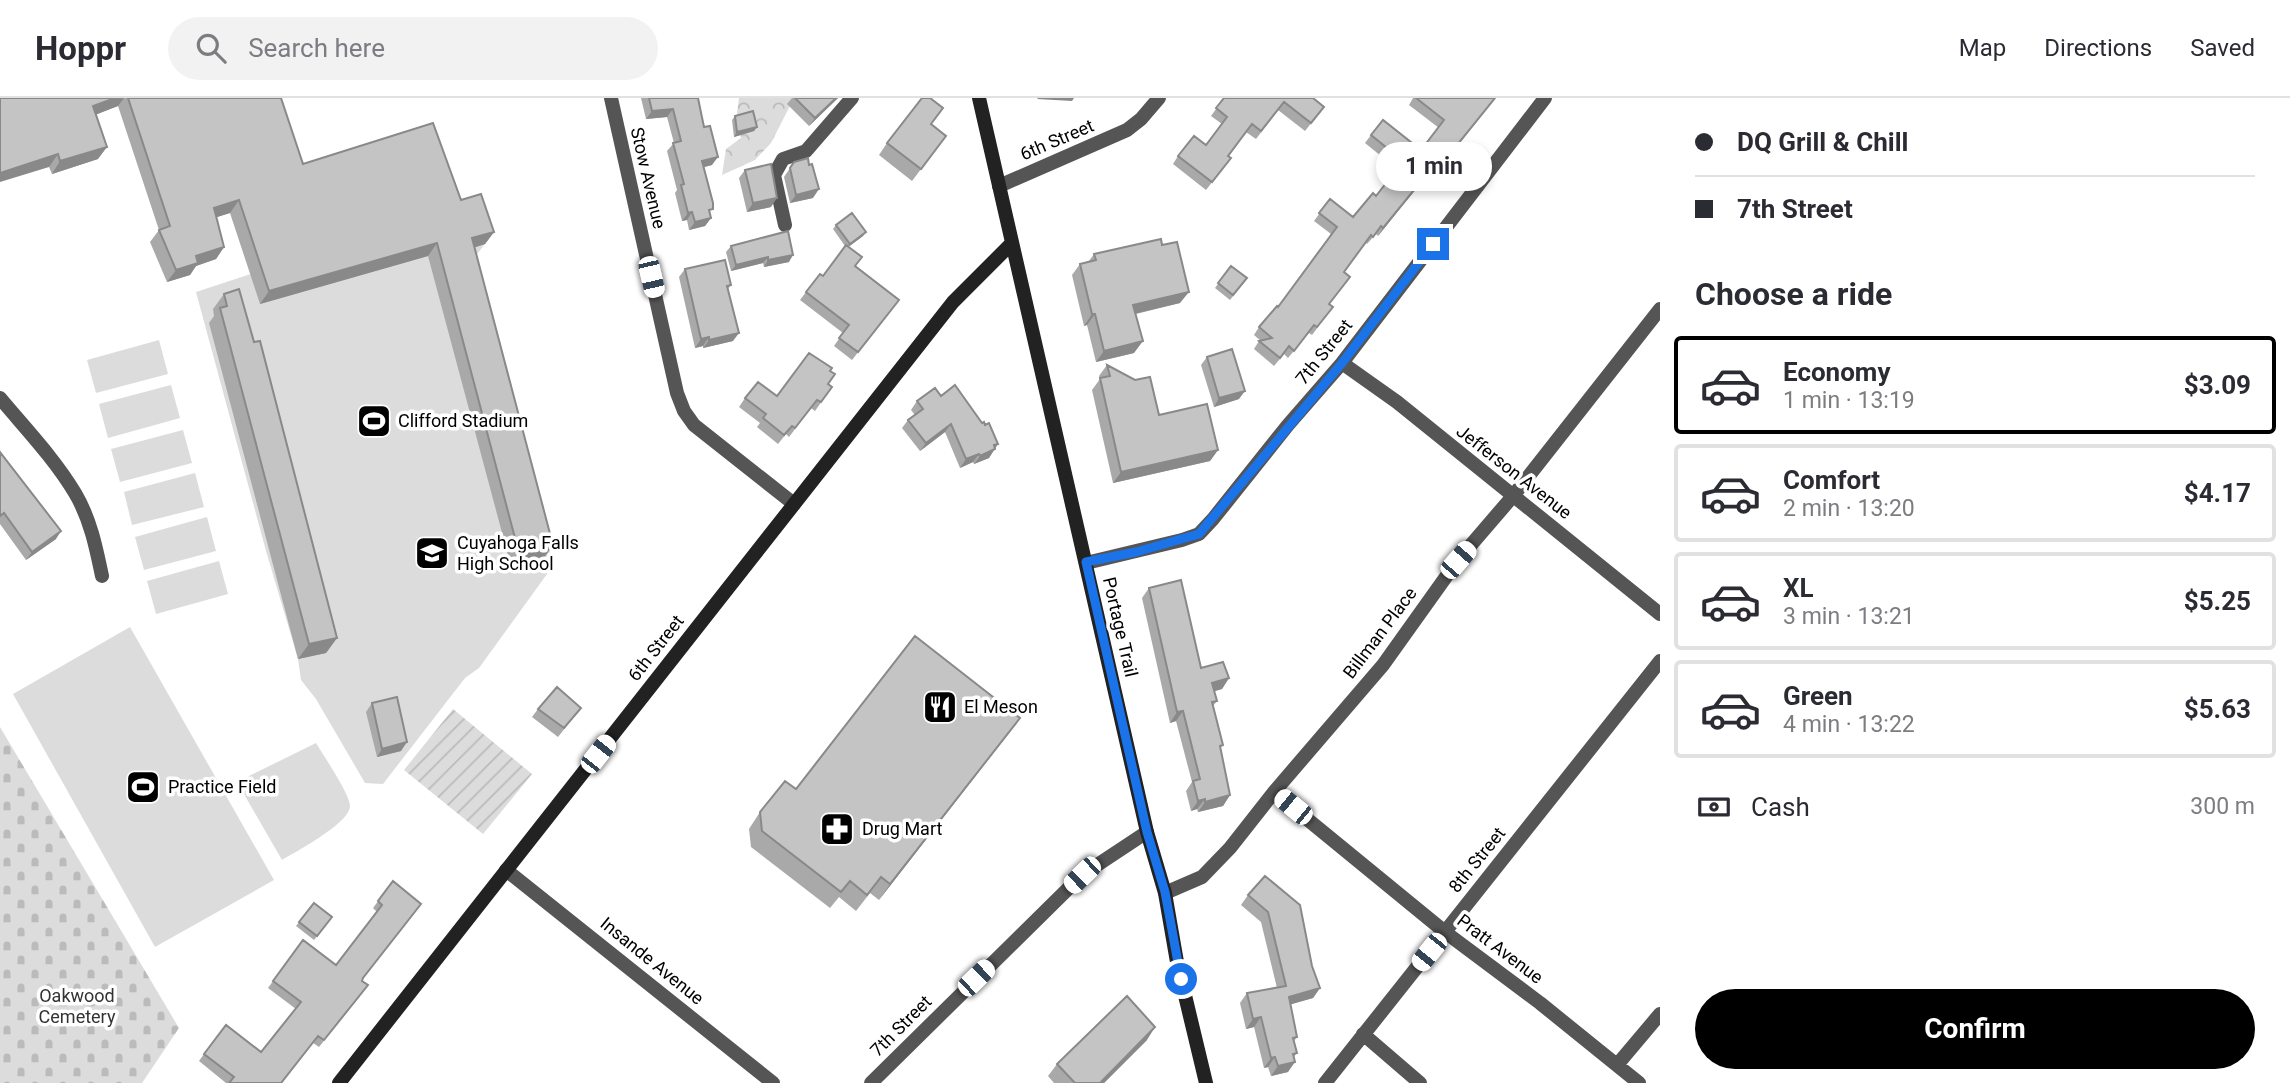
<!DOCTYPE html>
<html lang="en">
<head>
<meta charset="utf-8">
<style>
  body { margin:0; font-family:Roboto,sans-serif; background:#f2f2f3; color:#2b2b33; height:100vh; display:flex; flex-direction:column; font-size:26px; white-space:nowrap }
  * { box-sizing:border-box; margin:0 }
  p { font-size:23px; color:#7c7c81 }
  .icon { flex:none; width:38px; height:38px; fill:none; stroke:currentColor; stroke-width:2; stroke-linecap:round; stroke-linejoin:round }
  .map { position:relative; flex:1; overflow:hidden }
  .sheet { display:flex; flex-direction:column; background:#fff; width:630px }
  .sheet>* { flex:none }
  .guide { display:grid; align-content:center; height:154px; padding:0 35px; background:#fff }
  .end { position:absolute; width:32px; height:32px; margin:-16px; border:9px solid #1a73e8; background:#fff; box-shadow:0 0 0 4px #fff }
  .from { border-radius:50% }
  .bubble { position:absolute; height:49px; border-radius:24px; background:#fff; box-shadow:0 4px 10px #0003; font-size:23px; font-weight:700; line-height:49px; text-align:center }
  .car { position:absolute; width:21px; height:42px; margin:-21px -10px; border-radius:9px; box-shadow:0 0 5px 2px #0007; background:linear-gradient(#fff 24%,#345 0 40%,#fff 0 76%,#345 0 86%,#fff 0) }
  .guide b { display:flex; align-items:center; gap:24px; height:66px; font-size:26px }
  .guide b+b { border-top:2px solid #e1e1e2 }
  .guide i { width:18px; height:18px; background:#2b2b33 }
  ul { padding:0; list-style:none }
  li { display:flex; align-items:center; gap:21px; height:98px; margin:0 14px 10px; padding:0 21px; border:4px solid #e1e1e2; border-radius:7px }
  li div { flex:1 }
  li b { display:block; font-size:26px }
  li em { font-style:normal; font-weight:700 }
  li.on { border-color:#000 }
  li>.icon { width:63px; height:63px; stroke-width:1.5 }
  h2 { padding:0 35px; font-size:32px; line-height:84px }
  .pay { display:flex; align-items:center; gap:18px; height:77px; padding:0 35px; font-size:26px }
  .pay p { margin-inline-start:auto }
  .action { display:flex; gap:14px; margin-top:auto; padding:14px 35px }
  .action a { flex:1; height:80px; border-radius:42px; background:#000; color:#fff; font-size:28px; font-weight:700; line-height:80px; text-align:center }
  header { display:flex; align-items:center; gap:42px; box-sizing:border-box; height:98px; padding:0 35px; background:#fff; border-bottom:2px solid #e1e1e2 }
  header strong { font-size:33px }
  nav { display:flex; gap:38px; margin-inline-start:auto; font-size:24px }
  .search { width:490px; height:63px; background:#f2f2f3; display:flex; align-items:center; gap:18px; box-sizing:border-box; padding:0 24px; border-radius:38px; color:#7c7c81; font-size:26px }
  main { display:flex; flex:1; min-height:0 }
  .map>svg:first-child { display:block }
  .forest { fill:url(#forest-crowns) }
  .cemetery { fill:url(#cemetery-stones) }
  .garden { fill:url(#garden-furrows) }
  .pitch { fill:#dcdcdc }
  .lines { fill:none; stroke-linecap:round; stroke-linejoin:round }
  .street { stroke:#555; stroke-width:14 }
  .secondary { stroke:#222; stroke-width:14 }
  .wall { fill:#a9a9a9 }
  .shaded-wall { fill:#898989 }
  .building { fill:#c4c4c4; stroke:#898989; stroke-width:2 }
  .route { stroke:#1a73e8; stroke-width:9 }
  .labels { text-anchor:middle; stroke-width:7; stroke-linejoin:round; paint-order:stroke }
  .street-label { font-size:18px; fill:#000; stroke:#fff }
  .poi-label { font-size:18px; fill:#000; stroke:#fff; text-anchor:start }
  .park-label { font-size:18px; fill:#333; stroke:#fff }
</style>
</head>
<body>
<header>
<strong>Hoppr</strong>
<div class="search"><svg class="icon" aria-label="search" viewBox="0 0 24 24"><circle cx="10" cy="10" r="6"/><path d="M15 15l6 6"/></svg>Search here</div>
<nav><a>Map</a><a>Directions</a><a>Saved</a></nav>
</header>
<main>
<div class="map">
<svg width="1660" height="985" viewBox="0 0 1660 985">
  <defs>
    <pattern id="forest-crowns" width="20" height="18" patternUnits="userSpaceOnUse" patternTransform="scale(1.75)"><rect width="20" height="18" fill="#dcdcdc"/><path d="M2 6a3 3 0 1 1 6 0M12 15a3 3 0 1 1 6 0" fill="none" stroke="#bbb"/></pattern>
    <pattern id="cemetery-stones" width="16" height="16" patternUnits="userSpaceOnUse" patternTransform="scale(1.75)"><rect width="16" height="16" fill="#dcdcdc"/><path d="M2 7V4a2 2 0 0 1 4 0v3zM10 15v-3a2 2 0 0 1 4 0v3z" fill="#bbb"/></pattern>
    <pattern id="garden-furrows" width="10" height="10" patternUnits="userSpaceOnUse" patternTransform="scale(1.75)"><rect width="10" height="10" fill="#dcdcdc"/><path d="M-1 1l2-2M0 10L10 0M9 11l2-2" fill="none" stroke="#bbb"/></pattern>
  </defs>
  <rect width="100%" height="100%" fill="#fff"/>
  <path class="forest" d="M739,0h55l-23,45 -16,17 -33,15 4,-26 15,-11 -4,-25z"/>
  <path class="cemetery" d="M0,629l179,301 -37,55h-142z"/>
  <path class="garden" d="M453,611l79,65 -49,60 -79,-64z"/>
  <path class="pitch" d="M471,104l14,42 -11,14 78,301 -5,15 -68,94 -14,10 -82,106 -18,-1 -49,-84 -15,-19 -3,-21 -32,-108 -70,-259z
    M159,242l9,34 -72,19 -9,-33z
    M171,287l9,33 -72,20 -9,-34z
    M183,332l9,33 -72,19 -9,-33z
    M195,375l9,34 -72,18 -8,-33z
    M207,419l9,34 -72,19 -9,-33z
    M219,463l9,33 -72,20 -9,-33z
    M130,529l144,253 -119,67 -142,-253z
    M316,645c7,12 34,51 34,63 0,17 -53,45 -68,54l-45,-78z"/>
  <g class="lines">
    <path class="street" d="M611,0l66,295 7,18 10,14 100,79
      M999,88l128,-56 14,-11 18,-21
      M785,127l-11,-50 9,-16 23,-8 46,-53
      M1342,265l55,39 263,212
      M0,300c25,30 54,60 75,95 15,25 21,54 27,83
      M1086,465l96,-23 17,-6 14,-15 75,-94 54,-62 203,-265
      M1274,694l171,140 95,71 99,80
      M506,772l267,213
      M1165,795l37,-16 28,-29 44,-56 109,-127 75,-105 55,-64 147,-187
      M1363,936l57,49
      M1617,967l43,-51
      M871,985l211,-208 65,-43
      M1325,985l335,-422"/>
    <path class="secondary" d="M979,0l168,734 18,61 12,69 29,121
      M339,985l614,-781 59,-59"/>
  </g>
  <path class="wall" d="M0,0h281l22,66 158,36 33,32 -9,12 -10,3 69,311 -32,12 -84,-314 -168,48 -30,-91 -14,4 8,30 -8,12 -20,7 -6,9 -23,7 -17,-40 9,-12 -41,-124 -22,8 2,45 -46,15 -3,-7z
    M641,0h57l14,67 -8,2 7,51 -6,8 -16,4 -2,-10 -5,1 -7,-28 2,-3 -10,-39 7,-8 -7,-26 -21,2z
    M792,0h46l-29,28 -22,-22z
    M1224,0h89l11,9 -19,24 -27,-21 -22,29 -10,-7 -17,24 2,2 -25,32 -33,-26 5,-8 28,-11 16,-21 -11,-8z
    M1413,0h82l-56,70 -4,-3 -57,71 -2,-2 -9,10 -1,-1 -22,29 -15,32 4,3 -21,28 -3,-2 -21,25 -4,-4 -10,12 -20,-17 5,-8h2l-7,-6 5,-8 19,-20 53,-73 -17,-13 16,-22 23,18 23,-21 21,-27 -32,-26 6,-8 50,15 18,-22 -30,-23z
    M735,18l22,11 -3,4 -20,6 -2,-17z
    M931,27l15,11 -34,45 -33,-26 8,-12z
    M794,64l19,36 -23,5 -6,-26z
    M745,72l26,37 -24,5 -8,-34z
    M836,127l27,11 -15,11 7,19 44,34 -47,60 -18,-14 9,-13 -43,-33 6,-8 17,-16 22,-30 -12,-17z
    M1162,147l18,58 -44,11 -2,39 -38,9 -9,-37 -3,1 -12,-51 8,-11 9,-3 5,-7z
    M731,148l58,16 -25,5 -1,-4 -32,8 -5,-19z
    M1231,168l16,12 -17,22 -15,-12z
    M685,171l46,16 -3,4 5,52 -30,7v-2l-8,2 -16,-71z
    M224,196l113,344 -11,15 -28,6 -89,-336 5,-7 -1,-7z
    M1207,259l32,42 -25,8 -13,-42z
    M1107,267l52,50 59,35 -8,11 -97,22 -21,-93 8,-11 -1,-3z
    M830,273l-2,13 4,3 -17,24 -4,-3 -22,29 -3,-3 -8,10 -21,-17 3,-4 -21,-16 6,-9 32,-2z
    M941,298l54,52 -6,10 -15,6 -1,-2 -13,6 -15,-36 -25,19 -18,-23 6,-8 7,-5 -4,-5 6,-9z
    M0,354l56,87 -30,21 -26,-36z
    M1149,490l52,80 28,10 -7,11 -8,2 3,10 -4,5 10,39 -3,3 10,47 -7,11 -25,6 -1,-3 -6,2 -5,-20 6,-9 -16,-61 -6,2 -28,-125z
    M372,605l29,48 -24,6 -11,-45z
    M581,610l-23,29 -26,-20 6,-8z
    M1008,636l-129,166 -9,-7 -14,18 -17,-14 -9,11 -79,-61 -2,-18 11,-17 36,-23z
    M1265,778l47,90 8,22 -7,10 -23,6 7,33 -3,4 3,12 -4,5 -5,14 -17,4 -3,-9 -4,1 -10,-41 -8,2 -6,-26 7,-10 30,-5 -16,-66 -20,-17 7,-10z
    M393,783l-31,100 -12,27 -31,39 -6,-4 -31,40h-56l-27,-22 5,-7 57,-2 35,-43 -28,-21 35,-48 33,25 41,-53 -4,-4z
    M314,805l18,14 -18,23 -18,-14z
    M1147,942l-43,43h-50l-6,-7 9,-12z"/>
  <path class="shaded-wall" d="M115,0h9l-6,8 -33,13 8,-13z
    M836,0h2l-29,28 6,-8z
    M1038,0h36l-2,3 -35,-2z
    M673,11l-6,8 -21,2 6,-8z
    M757,29l-3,4 -20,6 3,-5z
    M107,49l-9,12 -46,15 8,-13z
    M58,56l-9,13 -49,15v-9z
    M718,59l-6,8 -16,4 6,-8z
    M1441,59l-6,8 -57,71 5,-8z
    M819,91l-6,9 -23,5 6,-8z
    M777,100l-6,9 -24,5 6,-9z
    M239,102l-9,13 -25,8 9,-13z
    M692,114l-5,8 -5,1 6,-8z
    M711,120l-6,8 -16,4 6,-8z
    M494,134l-9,12 -21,7 8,-13z
    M866,134l-3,4 -16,12 3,-4z
    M437,145l-9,13 -168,48 9,-13z
    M224,149l-8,12 -20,7 -6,9 -23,7 9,-12 20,-14z
    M793,157l-4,7 -25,5 4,-7z
    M768,159l-5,6 -32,8 5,-6z
    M1189,194l-9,11 -55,13 8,-11z
    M1092,216h3l-8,11 -3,1z
    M739,235l-6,8 -30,7 6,-8z
    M709,239l-6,9 -8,2 6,-9z
    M1143,243l-9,12 -38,9 8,-11z
    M1245,293l-6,8 -25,8 5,-9z
    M951,326l-6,8 -25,19 6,-8z
    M998,346l-9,14 -15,6 6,-8 14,-11z
    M1218,352l-8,11 -97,22 8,-11z
    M979,356l-6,8 -13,6 6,-9z
    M61,433l-5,8 -30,21 6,-8z
    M553,447l-9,13 -32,12 8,-13z
    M337,540l-11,15 -28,6 11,-15z
    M1229,580l-7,11 -17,5 7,-11z
    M1183,613l-7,10 -6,2 7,-11z
    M1020,620l-12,16 -129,166 11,-16z
    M407,644l-6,9 -24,6 5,-8z
    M1230,697l-7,11 -25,6 7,-10z
    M1205,701l-8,10 -6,2 7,-10z
    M1320,890l-7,10 -31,9 7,-10z
    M1261,919l-7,10 -8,2 7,-10z
    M1155,929l-8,13 -43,43h-4z
    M1275,959l-7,10 -4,1 7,-10z
    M1295,964l-7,10 -17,4 7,-10z"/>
  <path class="building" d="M0,0h115l-22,8 14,41 -47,14 -2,-7 -58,19z
    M128,0h153l22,66 130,-41 28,77 20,-6 13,38 -22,6 81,307 -33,12 -83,-314 -168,48 -30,-91 -25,8 10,39 -28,9 2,7 -22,7 -17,-40 11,-4z
    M649,0h49l6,29 6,-1 8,31 -16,4 11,42v6l-4,1 2,8 -16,4 -3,-10 -4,1 -7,-28 3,-1 -11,-41 8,-2 -8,-32 -21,2z
    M795,0h41l-21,20z
    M922,0h8l13,10 -12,16 15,12 -25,33 -34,-26z
    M1224,0h89l11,9 -13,16 -27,-21 -23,29 -9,-7 -24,32 3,2 -19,24 -34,-26 16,-20 12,9 21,-28 -11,-9z
    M1416,0h79l-50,62 -4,-3 -58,71 -2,-2 -8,11 -2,-2 -27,37 6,5 -21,27 4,3 -16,20 -3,-2 -20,26 -5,-5 -9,12 -21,-17 13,-3 -13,-11 18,-21 1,1 59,-80 -18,-14 11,-14 23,18 20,-24 3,3 27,-35 -32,-26 12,-15 38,30 23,-30z
    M753,13l4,16 -20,5 -2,-16z
    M808,60l1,7 3,-1 7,25 -23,6 -6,-27 4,-6z
    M771,66l6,34 -24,5 -8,-33z
    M852,115l14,19 -16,12 -14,-19z
    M788,133l5,24 -25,5v-3l-32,8 -5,-19z
    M1161,141l1,6 15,-3 12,50 -56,13 10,36 -39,10 -9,-37h-3l-12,-50 16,-4 -2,-6z
    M846,147l16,12 -7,9 44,34 -41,52 -19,-14 10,-13 -43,-33 14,-18 3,2z
    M725,162l6,25 -4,1 12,47 -30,7v-3l-8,2 -16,-70z
    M1231,168l16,12 -14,17 -15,-12z
    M239,191l15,53 6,-1 77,297 -28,6 -89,-336 7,-2 -3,-12z
    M1232,251l13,42 -26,7 -12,-41z
    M809,255l23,15 -2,3 5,3 -7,10 4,3 -11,15 -4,-2 -22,28 -3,-2 -8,9 -21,-17 3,-4 -21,-16 13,-16 19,14z
    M1107,267l28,15 15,-3 9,38 48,-11 11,46 -97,22 -21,-94 10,-2z
    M955,287l27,38 2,-1 1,3 4,-2 9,21 -4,1 1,4 -15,7 -1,-2 -13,5 -15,-35 -25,19 -18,-23 15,-11 -6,-8 18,-13 6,8z
    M0,354l61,79 -29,21 -28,-39 -4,3z
    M1181,482l20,88 22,-6 6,16 -17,5 5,18 -5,1 11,43 -3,1 10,49 -25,7v-3l-7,2 -5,-20 7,-2 -17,-68 -6,1 -28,-124z
    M915,538l105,82 -130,166 -9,-7 -14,18 -17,-14 -9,11 -79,-61 -2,-19 25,-31 11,8z
    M557,589l24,21 -17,20 -26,-19z
    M397,599l10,45 -25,7 -10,-46z
    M1265,778l35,29 12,61 8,22 -31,9 8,40 -4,1 4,15 -4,1 2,8 -17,4 -3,-9 -4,1 -10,-41 -8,2 -6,-26 39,-7 -18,-74 -20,-17z
    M393,783l28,23 -58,74 -1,3 6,4 -44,55 -6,-4 -37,47h-52l5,-6 -30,-23 22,-29 35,27 40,-50 -28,-21 30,-41 33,25 46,-60 -4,-4z
    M314,805l18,14 -15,19 -18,-14z
    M1127,898l28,31 -55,56h-25l-18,-19z"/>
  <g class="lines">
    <path class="route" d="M1181,881l-16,-87 -18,-60 -61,-270 50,-10 63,-18 143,-171 91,-119"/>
  </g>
  <defs>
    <g id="stadium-square" transform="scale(1.75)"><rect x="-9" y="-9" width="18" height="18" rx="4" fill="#000" stroke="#fff"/><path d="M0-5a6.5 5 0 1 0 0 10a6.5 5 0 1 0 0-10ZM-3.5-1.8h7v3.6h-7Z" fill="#fff"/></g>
    <g id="school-square" transform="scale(1.75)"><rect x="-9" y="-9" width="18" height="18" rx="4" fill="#000" stroke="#fff"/><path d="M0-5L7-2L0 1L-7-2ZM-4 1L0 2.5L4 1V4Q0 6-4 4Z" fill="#fff"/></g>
    <g id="restaurant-square" transform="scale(1.75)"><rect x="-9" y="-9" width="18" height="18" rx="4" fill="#000" stroke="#fff"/><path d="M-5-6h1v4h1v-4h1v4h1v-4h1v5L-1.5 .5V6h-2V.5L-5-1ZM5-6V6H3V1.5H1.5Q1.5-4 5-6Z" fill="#fff"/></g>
    <g id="pharmacy-square" transform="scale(1.75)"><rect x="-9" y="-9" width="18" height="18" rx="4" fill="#000" stroke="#fff"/><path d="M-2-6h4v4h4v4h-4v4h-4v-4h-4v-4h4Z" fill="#fff"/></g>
  </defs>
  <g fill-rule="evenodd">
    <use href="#stadium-square" x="374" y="323"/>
    <use href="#school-square" x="432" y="455"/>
    <use href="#restaurant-square" x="940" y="609"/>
    <use href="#stadium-square" x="143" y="689"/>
    <use href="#pharmacy-square" x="837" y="731"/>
  </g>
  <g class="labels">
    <g class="street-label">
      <text transform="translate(1057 42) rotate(-23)" y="6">6th Street</text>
      <text transform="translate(648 80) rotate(77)" y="6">Stow Avenue</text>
      <text transform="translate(1324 254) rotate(-51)" y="6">7th Street</text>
      <text transform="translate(1514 374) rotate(38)" y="6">Jefferson Avenue</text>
      <text transform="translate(1120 529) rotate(77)" y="6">Portage Trail</text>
      <text transform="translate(1380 535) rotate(-53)" y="6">Billman Place</text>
      <text transform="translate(656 550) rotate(-52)" y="6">6th Street</text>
      <text transform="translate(1477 762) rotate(-51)" y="6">8th Street</text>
      <text transform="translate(1500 851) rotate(37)" y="6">Pratt Avenue</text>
      <text transform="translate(652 863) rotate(39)" y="6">Insande Avenue</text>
      <text transform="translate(901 928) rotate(-45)" y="6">7th Street</text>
    </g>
    <g class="poi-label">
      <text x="398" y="329">Clifford Stadium</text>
      <text x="457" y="451">Cuyahoga Falls<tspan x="457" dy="21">High School</tspan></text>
      <text x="964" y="615">El Meson</text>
      <text x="168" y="695">Practice Field</text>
      <text x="862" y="737">Drug Mart</text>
    </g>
    <g class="park-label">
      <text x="77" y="904">Oakwood<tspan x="77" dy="21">Cemetery</tspan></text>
    </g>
  </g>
</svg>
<i class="end from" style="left:1181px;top:881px"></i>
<i class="end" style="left:1433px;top:146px"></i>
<div class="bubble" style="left:1376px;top:44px;width:116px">1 min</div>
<i class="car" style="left:651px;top:179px;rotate:167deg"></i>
<i class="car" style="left:1458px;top:462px;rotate:41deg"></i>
<i class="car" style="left:598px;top:656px;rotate:38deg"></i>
<i class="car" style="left:1293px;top:709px;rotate:309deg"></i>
<i class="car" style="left:1082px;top:777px;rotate:226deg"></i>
<i class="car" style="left:1429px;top:854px;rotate:219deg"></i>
<i class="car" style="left:976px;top:880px;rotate:46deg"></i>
</div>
<section class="sheet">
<div class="guide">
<b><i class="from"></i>DQ Grill &amp; Chill</b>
<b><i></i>7th Street</b>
</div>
<h2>Choose a ride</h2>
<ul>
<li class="on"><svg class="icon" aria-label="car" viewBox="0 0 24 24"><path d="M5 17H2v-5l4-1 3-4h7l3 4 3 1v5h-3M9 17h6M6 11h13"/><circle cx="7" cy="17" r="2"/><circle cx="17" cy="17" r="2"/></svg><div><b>Economy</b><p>1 min · 13:19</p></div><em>$3.09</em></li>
<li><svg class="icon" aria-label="car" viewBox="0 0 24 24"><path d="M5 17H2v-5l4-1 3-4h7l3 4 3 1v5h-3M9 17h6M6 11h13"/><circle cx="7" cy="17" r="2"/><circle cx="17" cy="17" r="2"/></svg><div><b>Comfort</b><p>2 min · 13:20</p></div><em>$4.17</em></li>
<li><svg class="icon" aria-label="car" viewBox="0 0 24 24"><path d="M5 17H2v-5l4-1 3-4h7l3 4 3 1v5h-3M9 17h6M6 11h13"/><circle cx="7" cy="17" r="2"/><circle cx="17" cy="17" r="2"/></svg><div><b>XL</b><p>3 min · 13:21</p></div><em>$5.25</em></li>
<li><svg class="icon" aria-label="car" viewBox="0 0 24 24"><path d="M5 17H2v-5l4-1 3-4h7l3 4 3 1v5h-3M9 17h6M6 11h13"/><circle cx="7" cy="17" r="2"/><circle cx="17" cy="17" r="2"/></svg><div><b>Green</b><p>4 min · 13:22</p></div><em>$5.63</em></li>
</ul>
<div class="pay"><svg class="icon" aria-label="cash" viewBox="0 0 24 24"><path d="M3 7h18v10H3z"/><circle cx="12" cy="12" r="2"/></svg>Cash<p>300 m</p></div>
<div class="action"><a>Confirm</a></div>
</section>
</main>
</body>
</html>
